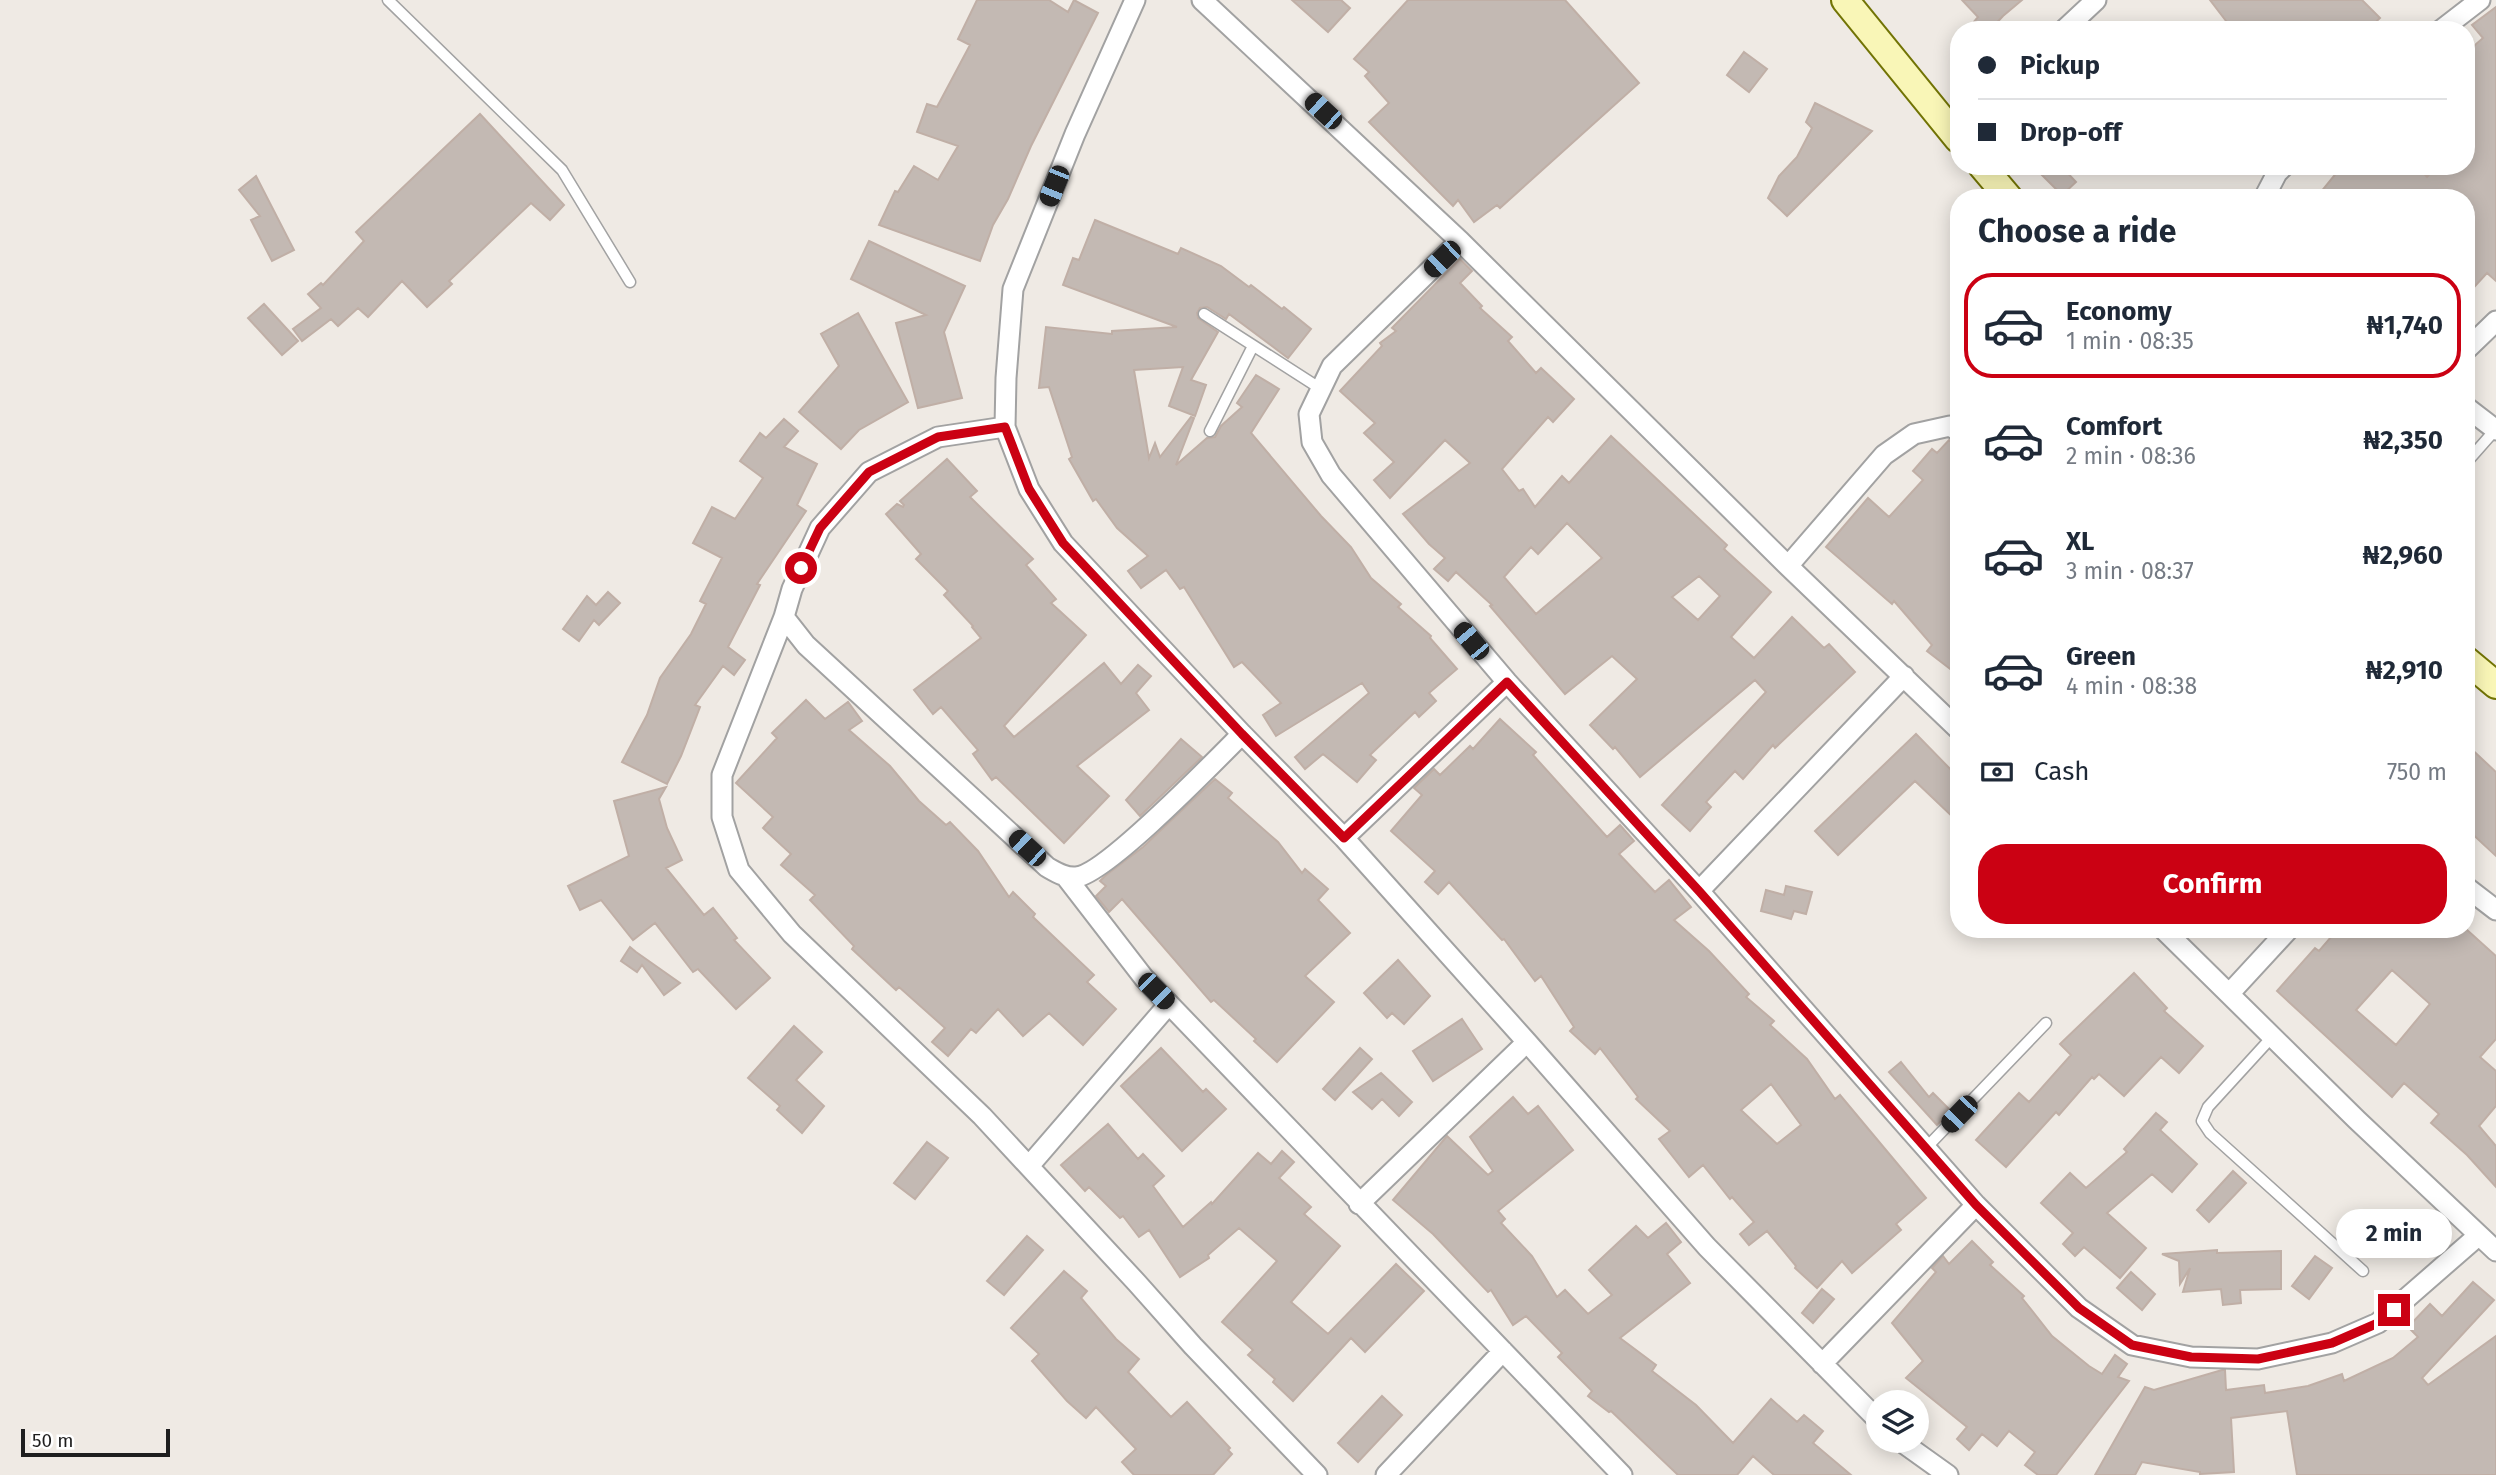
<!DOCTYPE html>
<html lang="en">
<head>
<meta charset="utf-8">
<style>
  body { margin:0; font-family:"Fira Sans",sans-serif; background:#f6f6f7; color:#1f2937; height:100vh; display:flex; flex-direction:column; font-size:26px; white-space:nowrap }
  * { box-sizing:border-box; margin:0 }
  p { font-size:23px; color:#747a83 }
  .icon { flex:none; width:38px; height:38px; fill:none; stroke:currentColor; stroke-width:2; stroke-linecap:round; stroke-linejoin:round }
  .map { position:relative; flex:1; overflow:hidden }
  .panel { position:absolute; left:1950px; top:189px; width:525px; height:749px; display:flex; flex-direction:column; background:#fff; border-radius:28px; box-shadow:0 4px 18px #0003 }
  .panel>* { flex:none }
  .top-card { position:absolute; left:1950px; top:21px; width:525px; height:154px; border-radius:28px; box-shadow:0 4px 18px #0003; display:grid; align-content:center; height:154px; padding:0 28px; background:#fff }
  .tools { position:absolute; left:1866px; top:1390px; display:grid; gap:14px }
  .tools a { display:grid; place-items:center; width:63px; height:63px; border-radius:50%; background:#fff; box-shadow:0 4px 18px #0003; font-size:35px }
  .scale { position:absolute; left:21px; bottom:18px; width:149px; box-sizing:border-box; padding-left:7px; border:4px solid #1e1e1e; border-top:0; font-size:19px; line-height:24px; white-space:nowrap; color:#1e1e1e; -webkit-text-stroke:5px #fff; paint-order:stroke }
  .end { position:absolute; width:32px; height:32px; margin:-16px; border:9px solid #cb0113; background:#fff; box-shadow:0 0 0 4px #fff }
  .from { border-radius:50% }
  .bubble { position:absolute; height:49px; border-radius:24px; background:#fff; box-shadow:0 4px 18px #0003; font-size:23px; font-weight:700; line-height:49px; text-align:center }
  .car { position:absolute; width:21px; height:42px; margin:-21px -10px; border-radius:9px; box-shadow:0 0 5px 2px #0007; background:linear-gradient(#222 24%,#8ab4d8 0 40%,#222 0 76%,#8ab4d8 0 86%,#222 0) }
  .top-card b { display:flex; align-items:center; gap:24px; height:66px; font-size:26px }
  .top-card b+b { border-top:2px solid #e0e1e3 }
  .top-card i { width:18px; height:18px; background:#1f2937 }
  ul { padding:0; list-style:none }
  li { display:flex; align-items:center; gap:21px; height:105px; margin:0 14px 10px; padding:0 14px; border:4px solid transparent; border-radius:28px }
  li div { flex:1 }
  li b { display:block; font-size:26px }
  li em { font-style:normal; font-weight:700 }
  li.active { border-color:#cb0113 }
  li>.icon { width:63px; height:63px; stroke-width:1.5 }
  h2 { padding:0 28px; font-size:32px; line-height:84px }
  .pay { display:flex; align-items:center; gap:18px; height:77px; padding:0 28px; font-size:26px }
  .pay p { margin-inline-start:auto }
  .cta { display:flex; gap:14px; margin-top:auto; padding:14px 28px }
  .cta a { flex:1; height:80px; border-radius:28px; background:#cb0113; color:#fff; font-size:28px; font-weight:700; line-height:80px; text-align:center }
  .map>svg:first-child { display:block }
  .building { fill:#c3b9b3; stroke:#c0afa6; stroke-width:2; fill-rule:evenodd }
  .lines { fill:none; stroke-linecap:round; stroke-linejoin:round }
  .service-casing { stroke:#a2a2a2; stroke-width:13 }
  .minor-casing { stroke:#a2a2a2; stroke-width:23 }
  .secondary-casing { stroke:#727405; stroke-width:30 }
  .service { stroke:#fff; stroke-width:10 }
  .minor { stroke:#fff; stroke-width:19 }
  .secondary { stroke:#f9f6b7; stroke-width:26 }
  .route { stroke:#cb0113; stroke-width:9 }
</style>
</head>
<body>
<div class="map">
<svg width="2496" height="1475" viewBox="0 0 2496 1475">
  <rect width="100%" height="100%" fill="#efeae4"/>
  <path class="building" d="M977,0h72l19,12 6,-12 24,13 -67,133 -23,53 -15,26 -13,36 -101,-36 16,-34 3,1 16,-26 24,14 20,-34 -41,-14 10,-28 10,3 33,-62 -12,-6z
    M1292,0h49l9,8 -22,24z
    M1408,0h157l74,83 -139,125 -3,-3 -23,17 -16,-22 -5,6 -84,-84 20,-19 -24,-27 4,-4 -15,-13z
    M1962,0h60l-19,16 -13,14h-9l-8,-7 5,-6z
    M2210,0h152l18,18 -13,12h-134z
    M2496,7v274l-9,-8 -21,23v-98h-150l26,-32h76l9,11 10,-11h29v-113l17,-15 -11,-13z
    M1744,52l23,17 -18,23 -22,-17z
    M1815,103l57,28 -85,85 -19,-18 11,-22 18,-19 15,-29 -6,-6z
    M480,114l84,91 -14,15 -19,-17 -82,78 3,3 -25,23 -25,-26 -34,36 -10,-9 -20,18 -7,-7 -29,22 -9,-12 28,-21 -13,-14 13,-11 2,2 41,-44 -8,-9z
    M2033,166h28l15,16 -14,13z
    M256,176l38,74 -22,11 -21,-41 9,-4 -21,-26z
    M1095,220l83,34 3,-6 40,18 28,21 2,-2 31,24 2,-2 27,22 -23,29 -59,-44 -3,5 -19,-12 -7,1 -3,5 1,5 20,14 -27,48 15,5 -11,31 -26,-10 14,-39 -49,3 15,88 6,-15 5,14 31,-40 3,1 -18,47 31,-27 8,-1 6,-11 21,-19 -5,-4 19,-28 23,14 -28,44 70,83 30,31 20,31 30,26 -3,3 33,29 -1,2 27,31 -28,24 7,8 -17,16 -4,-5 -45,43 6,5 -19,22 -34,-28 -18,15 -10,-12 74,-64 -7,-10 -86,53 -13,-21 18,-12 -39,-41 -8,5 -50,-80 -4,2 -14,-19 -25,18 -13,-17 20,-15 -31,-28 -21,-29 -3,2 -24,-42 3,-2 -23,-70 -10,1 7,-61 66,7v-3l65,-4 -114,-42 10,-27 6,2z
    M869,241l96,45 -21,46 18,66 -44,10 -22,-85 30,-8 -75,-36z
    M1460,259l12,12 -12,12 22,23 -2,2 32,29 -4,4 28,32 5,-5 33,31 -21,23 -5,-5 -46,52 17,22 4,-2 12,18 27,-31 7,7 42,-47 116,109 -3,4 47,43 -40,45 23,21 38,-41 32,31 5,-4 26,28 -80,76 -2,-3 -30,34 -8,-8 -29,31 5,5 -21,24 -28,-26 104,-113 -11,-12 -115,97 -25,-30 -2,2 -23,-24 47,-46 -25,-23 -47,38 -75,-88 2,-1 -36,-33 -8,9 -14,-12 11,-11 -16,-14 -26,-30 67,-51 -25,-23 -55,58 -16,-18 20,-18 -30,-29 11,-10 -35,-32 42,-45 -2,-3 16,-12 -4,-3zM1567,523l35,35 -66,56 -32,-37 27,-30 7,7zM1699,576l21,20 -22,24 -26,-23z
    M264,304l34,37 -16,14 -34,-37z
    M858,313l50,89 -49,28 -18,19 -42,-37 40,-46 -18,-32z
    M784,419l14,12 -14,16 33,17 -20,41 9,6 -49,73 3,1 -32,62 17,13 -11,15 -11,-9 -28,39 5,2 -19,49 -14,28 -45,-22 25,-47 13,-37 31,-44 15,-30 -6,-3 22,-43 -29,-15 19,-36 23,12 28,-41 -23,-17 20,-28 6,5z
    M1949,440l9,7v228l-31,-24 5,-6 -38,-44 -2,3 -66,-57 42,-49 21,19 34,-37 -10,-9 19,-22 5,4z
    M947,459l30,32 -7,6 63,62 -7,6 30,34 -5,4 35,32 -82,91 10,11 90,-74 17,21 17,-19 13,11 -15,17 13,17 -72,56 32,30 -45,47 -68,-66 -4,3 -19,-26 5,-4 -37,-43 -8,7 -19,-24 67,-52 -9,-11 1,-1 -29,-31 4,-4 -32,-32 5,-5 -35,-40 11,-10 6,3 1,-2 -4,-4z
    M608,592l12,11 -21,22 -5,-5 -15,21 -16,-12 24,-33 9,9z
    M806,700l19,19 23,-17 14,19 -13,9 41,36 29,35 27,24 4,-3 28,29 31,46 4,-5 22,22 -2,3 61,58 -7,7 29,27 -33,36 -34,-32 -26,23 -25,-27 -22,24 -5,-4 -23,27 -16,-14 13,-14 -46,-41 -3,3 -44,-41 2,-3 -44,-46 5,-5 -34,-30 10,-11 -28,-26 10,-11 -37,-34 41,-45 -5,-5z
    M1500,719l36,33 -3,3 74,82 13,-12 14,16 -15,13 36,38 14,-12 22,27 -17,13 35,31 40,43 -3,3 28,24 -4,4 37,34 28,40 5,-4 86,103 -30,26 5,6 -49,43 -10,-12 -25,27 -22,-20 1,-2 -29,-35 -18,14 -9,-11 14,-12 -22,-25 -2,2 -27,-34 -14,12 -30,-38 11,-8 -34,-32 2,-2 -38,-49 -5,6 -25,-23 4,-4 -33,-51 -6,5 -31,-42 -2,1 -53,-58 -11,12 -13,-12 10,-11 -44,-40 31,-36 -8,-7 20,-19 6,6 30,-29 3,3zM1771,1084l30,41 -24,19 -36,-34z
    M1916,734l42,43v45l-43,-41 -77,74 -23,-24z
    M1181,739l21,18 -62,59 -14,-16z
    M2466,744l30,28v84l-30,-28z
    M1215,779l17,14 -4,5 50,44 24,31 3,-4 23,20 -10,11 32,33 -45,43 29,26 -57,60 -23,-21 2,-2 -42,-39 -3,2 -89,-103 -13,13 -13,-16 10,-10 -6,-5 5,-5 38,-29z
    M666,787l-7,12 8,29 15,32 -16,8 38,47 9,-7 24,30 -3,2 36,38 -34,31 -38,-40 -5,3 -38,-49 -22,17 -32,-40 -21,10 -12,-24 61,-30 -15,-55z
    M1786,886l26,6 -6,22 -12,-3 -3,8 -30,-8 5,-21 18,5z
    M2338,929h128l30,27v83l-16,18 16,14v35l-17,20 17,20v41l-29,-32 -36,-32 8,-9 -35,-31 -12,14 -115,-106 38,-43 4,3zM2392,970l38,34 -34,41 -40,-35z
    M630,947l6,5 44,31 -16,12 -22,-30 -5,7 -16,-11z
    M1398,960l32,36 -26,28 -12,-11 -5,5 -23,-25z
    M2134,973l33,35 -3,3 39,35 -24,27 -18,-16 -37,39 -25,-22 -5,5 -2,-2 -33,38 -3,-3 -50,55 -30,-27 43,-47 10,9 42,-47 -11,-11z
    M1462,1019l20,30 -49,32 -20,-30z
    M794,1026l28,26 -26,28 28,26 -22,27 -25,-23 3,-4 -32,-28z
    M1161,1048l42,44 3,-3 20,20 -44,42 -61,-65z
    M1360,1048l12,11 -37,41 -12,-11z
    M1901,1062l28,35 4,-4 18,18 -14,14 -48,-53z
    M1381,1073l31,29 -13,14 -17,-17 -10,10 -19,-17z
    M1513,1097l15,17 10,-8 35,44 -75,61 7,8 -4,4 31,33 25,41 8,-7 23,24 24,-19 -23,-25 47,-44 12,12 18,-15 15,19 -14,12 23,29 -70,55 36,27 -4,6 44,34 37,38 38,-44 26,23 7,-7 19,16 -10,12 38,32h-77l-21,-19 -16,19h-59l-67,-64 -2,1 -21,-16 4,-5 -34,-34 4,-4 -36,-37 -13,9 -22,-35 -3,2 -55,-58 -40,-34 54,-64 41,39 5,-4 -23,-34z
    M2156,1113l11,9 -7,8 37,34 -25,28 -20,-18 -45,39 39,35 -26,30 -36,-31 -9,9 -12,-12 10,-11 -32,-30 29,-30 16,15 41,-36 -3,-3z
    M1108,1124l30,35 5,-5 21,22 -11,10 30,41 28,-25 1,2 46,-51 13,11 11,-13 12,11 -15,16 32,29 -7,7 36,32 -49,56 37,32 68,-70 28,27 -59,61 -14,-14 -58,63 -20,-19 2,-3 -27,-24 5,-5 -31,-28 55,-61 -38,-33 -31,27 1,3 -29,19 -31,-47 -10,7 -16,-21 -3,2 -31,-31 -4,4 -24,-26z
    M927,1142l21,16 -33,41 -21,-16z
    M2233,1171l13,12 -37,39 -12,-12z
    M1027,1236l16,14 -39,45 -17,-14z
    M1972,1241l21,21 -3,3 34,31 -2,2 30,38 37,30 13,8 13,-19 12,9 -9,13 11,4 -73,94h-18l-13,-10 10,-13 -26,-21 -12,15 -15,-12 -13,16 -12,-11 10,-12 -61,-49 17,-17 -31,-38 44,-51 -4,-4 11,-12 6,8z
    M2217,1250v3l64,-2v38l-41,1 1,13 -18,2 -2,-16 -38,3 7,-24 -10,16 -1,-23 -17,-7z
    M2315,1256l17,12 -23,31 -17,-13z
    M1064,1271l23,20 -6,7 35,41 23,20 -11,13 43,45 16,-15 43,46 -2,2 4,4 -19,21h-79l-12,-13 14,-13 -40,-42 -10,11 -19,-17 -35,-40 7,-7 -28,-26z
    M2131,1272l24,22 -13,16 -25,-22z
    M2473,1282l21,18 -72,78 6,7 68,-49v139h-199l-10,-64 -56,7 3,54 -34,2v-2l-58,-10 -7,13h-40l50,-88 9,3 68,-20h3l1,20 38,-5 1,8 43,-7 34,-12 2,7 49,-23 25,-21 -10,-10 22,-23 12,12z
    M1822,1289l12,10 -21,24 -11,-10z
    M1382,1396l20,19 -44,47 -20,-19z"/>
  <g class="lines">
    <g class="service-casing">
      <path id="service" d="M388,0l174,170 68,112
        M1204,314l117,75
        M1210,431l43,-85
        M2466,463l29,-33
        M2272,1037l-64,70 -6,14 8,12 153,138
        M1926,1148l120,-125"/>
    </g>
    <g class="minor-casing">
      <path id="minor" d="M1135,0l-60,134 -62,155 -7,89 -1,49 24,62 34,54 179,191 102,104 183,204 180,205 171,173
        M1202,0l258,241 328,325 170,163
        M2064,30l32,-30
        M2441,30l39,-30
        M2264,198l13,-25 7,-7
        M1460,241l-128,125 -23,48 3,28 19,33 176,207 192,209 277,314 103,103 53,37 59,12 67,2 74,-16 46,-20 101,-88
        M2466,350l30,-29
        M2466,407l30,23
        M1005,427l-67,10 -69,35 -49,56 -28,61 -8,28 22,28 241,222c9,5 18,11 29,10 29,-2 140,-117 166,-143
        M1788,566l96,-111 30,-21 36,-8 8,5
        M784,617l-62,158v42l17,53 53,64 190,182 155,167 56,63 124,129
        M1344,838l163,-156
        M1066,877l78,101 478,497
        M2466,887l30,23
        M1699,891l205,-215
        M2163,929l194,191 139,131
        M2229,994l60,-65
        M1029,1166l140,-162
        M1359,1204l168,-162
        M1822,1364l154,-159
        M1899,1440l49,35
        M1386,1475l117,-124"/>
    </g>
    <g class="secondary-casing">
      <path id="secondary" d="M1845,0l113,139
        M1982,166l27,32
        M2466,660l30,25"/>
    </g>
    <use href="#service" class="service"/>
    <use href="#minor" class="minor"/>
    <use href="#secondary" class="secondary"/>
  </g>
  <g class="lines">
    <path class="route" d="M801,568l19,-40 49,-56 69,-35 67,-10 24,62 34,54 179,191 102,104 163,-156 192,209 277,314 103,103 53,37 59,12 67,2 74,-16 46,-20 16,-13"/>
  </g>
</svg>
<div class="tools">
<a><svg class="icon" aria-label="layers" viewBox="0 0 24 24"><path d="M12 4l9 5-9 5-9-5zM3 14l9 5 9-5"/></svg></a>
</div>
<div class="scale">50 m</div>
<i class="end from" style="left:801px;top:568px"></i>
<i class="end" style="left:2394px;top:1310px"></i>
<div class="bubble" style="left:2336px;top:1209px;width:116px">2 min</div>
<i class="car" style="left:1323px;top:111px;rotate:313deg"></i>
<i class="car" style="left:1054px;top:186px;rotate:202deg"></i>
<i class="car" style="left:1442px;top:259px;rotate:226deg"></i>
<i class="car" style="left:1471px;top:641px;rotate:320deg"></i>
<i class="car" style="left:1027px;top:848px;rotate:313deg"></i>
<i class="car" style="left:1156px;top:991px;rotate:135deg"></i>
<i class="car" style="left:1959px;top:1114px;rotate:224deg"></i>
<div class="top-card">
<b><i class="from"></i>Pickup</b>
<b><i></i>Drop-off</b>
</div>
<section class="panel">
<h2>Choose a ride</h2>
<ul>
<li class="active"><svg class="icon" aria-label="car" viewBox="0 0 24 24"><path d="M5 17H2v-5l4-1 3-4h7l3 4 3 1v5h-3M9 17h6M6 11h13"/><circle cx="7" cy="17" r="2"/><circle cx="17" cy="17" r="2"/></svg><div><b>Economy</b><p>1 min · 08:35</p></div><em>₦1,740</em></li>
<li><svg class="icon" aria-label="car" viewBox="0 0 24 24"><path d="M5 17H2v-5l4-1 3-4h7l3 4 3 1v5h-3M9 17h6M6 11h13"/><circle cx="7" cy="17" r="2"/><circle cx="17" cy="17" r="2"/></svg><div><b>Comfort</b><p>2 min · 08:36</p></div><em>₦2,350</em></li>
<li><svg class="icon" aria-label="car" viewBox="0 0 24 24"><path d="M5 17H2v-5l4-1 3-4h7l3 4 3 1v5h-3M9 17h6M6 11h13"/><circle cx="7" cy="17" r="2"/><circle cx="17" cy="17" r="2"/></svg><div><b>XL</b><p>3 min · 08:37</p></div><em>₦2,960</em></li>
<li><svg class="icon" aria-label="car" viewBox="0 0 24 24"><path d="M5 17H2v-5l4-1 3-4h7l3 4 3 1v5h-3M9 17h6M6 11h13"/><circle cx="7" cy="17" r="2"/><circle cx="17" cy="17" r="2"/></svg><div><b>Green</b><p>4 min · 08:38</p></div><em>₦2,910</em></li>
</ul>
<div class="pay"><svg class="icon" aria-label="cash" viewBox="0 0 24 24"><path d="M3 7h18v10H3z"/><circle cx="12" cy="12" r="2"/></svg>Cash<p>750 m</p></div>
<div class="cta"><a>Confirm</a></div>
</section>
</div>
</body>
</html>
